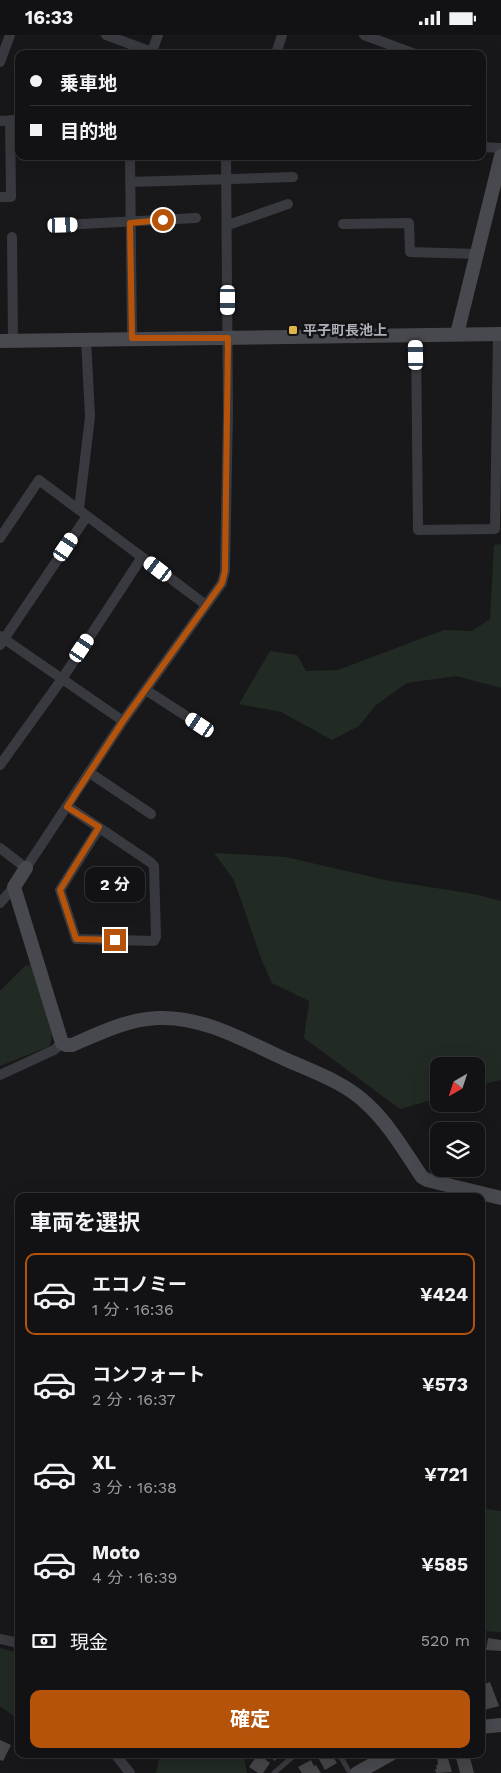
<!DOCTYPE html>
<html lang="ja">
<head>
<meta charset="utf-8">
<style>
  body { margin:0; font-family:"Work Sans","Noto Sans JP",sans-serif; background:#1b1b1d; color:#f1f3f6; height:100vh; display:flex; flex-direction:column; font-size:19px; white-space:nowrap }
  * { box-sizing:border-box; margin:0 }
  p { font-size:16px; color:#9c9ea0 }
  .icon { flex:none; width:28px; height:28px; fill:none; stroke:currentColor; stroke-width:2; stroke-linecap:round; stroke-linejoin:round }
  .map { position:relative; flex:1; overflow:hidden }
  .panel { position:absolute; left:15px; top:1158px; width:470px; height:565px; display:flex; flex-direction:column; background:#121214; border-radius:10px; box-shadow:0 5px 20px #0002,0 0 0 1px #313234 }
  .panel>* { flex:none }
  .hud { position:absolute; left:15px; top:15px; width:471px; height:110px; border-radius:10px; box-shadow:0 5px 20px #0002,0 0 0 1px #313234; display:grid; align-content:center; height:110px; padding:0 15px; background:#121214 }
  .needle { width:32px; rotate:219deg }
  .buttons { position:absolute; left:430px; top:1022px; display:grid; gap:10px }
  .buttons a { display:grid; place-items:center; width:55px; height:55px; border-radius:10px; background:#121214; box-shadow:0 5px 20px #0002,0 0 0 1px #313234; font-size:25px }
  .end { position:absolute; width:22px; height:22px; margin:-11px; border:6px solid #b45309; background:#fff; box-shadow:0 0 0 2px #fff }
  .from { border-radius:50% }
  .bubble { position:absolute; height:35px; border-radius:10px; background:#121214; box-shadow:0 5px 20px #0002,0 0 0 1px #313234; font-size:16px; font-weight:700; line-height:35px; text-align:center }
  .car { position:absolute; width:15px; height:30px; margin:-15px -8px; border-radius:6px; box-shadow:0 0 4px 1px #0007; background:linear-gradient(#fff 24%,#345 0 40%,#fff 0 76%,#345 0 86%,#fff 0) }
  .hud b { display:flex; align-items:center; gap:18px; height:48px; font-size:19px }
  .hud b+b { border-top:1px solid #313234 }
  .hud i { width:12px; height:12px; background:#f1f3f6 }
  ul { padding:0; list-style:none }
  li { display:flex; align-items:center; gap:15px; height:82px; margin:0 10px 8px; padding:0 5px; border:2px solid transparent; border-radius:10px }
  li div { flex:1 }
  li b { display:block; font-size:19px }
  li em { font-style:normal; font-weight:700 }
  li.active { border-color:#b45309 }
  li>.icon { width:45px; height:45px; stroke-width:1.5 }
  h2 { padding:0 15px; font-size:22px; line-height:60px }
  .pay { display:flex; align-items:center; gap:12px; height:55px; padding:0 15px; font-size:19px }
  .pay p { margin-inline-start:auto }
  .button { display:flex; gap:10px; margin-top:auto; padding:10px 15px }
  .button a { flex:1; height:58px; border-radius:10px; background:#b45309; color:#fff; font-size:20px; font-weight:700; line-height:58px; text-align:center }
  .status { display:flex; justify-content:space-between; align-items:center; height:35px; padding:0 25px; background:#121214; direction:ltr }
  .status svg { height:14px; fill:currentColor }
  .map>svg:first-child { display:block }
  .green { fill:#222a24 }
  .building { fill:#45454a }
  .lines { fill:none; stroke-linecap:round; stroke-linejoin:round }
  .lane { stroke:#393a3f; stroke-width:5 }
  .street { stroke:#393a3f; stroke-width:10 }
  .secondary { stroke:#48494e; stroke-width:14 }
  .route { stroke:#b45309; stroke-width:6 }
  .poi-dot { fill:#e1b349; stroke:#131315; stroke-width:2 }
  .labels { text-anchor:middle; stroke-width:5; stroke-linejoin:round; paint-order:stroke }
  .poi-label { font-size:14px; font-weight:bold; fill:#acafb8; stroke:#131315; text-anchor:start }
</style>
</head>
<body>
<div class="status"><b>16:33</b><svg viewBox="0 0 49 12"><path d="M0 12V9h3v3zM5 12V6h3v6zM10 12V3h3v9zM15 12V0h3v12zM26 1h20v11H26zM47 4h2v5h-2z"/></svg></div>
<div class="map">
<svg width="501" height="1738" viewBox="0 0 501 1738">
  <rect width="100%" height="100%" fill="#18181a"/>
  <path class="green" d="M501,509v144l-45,-12 -49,7 -31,22 -17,21 -27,14 -51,-28 -42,-8 31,-53 27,4 9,16 32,-1 106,-40 28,1 18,-12 4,-74z
    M214,818l72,4 99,23 89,14 27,7v179l-25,6v-20h-37v32l-39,11 -96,-71 5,-37 -37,-18 -10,-22 -28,-81z
    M31,930l21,70 -2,11 -50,20v-75l25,-25z
    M481,1473l20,3v121l-20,-1z
    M0,1613l19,5v67l-19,-14z
    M160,1719h83l4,19h-91z"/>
  <path class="building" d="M488,1603l13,2v11l-15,-1z
    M481,1623l4,8 -3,1 3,8 -4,2z
    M490,1647l9,24 -15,4 -3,-8v-17z
    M0,1705l11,5 -8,16 -3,-1z
    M258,1719h5l3,2 -1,3 5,4 -7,10h-5l-9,-6z
    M266,1719h10l2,4 -4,3 -2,-4 -3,2z
    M316,1719h15l6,9 -12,7z
    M437,1719h4v2l6,-1 5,17 -16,1 -1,-4h2l-1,-4h2z
    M455,1719h14l5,19h-14z
    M311,1725l3,6 2,-1 5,8h-19l-4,-6z"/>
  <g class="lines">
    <path class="lane" d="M339,1719l11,19
      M274,1738l22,-19"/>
    <path class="street" d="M106,0l46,17
      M364,0l51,19
      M151,19l7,-19
      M276,19l6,-19
      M0,27l10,-27
      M0,86l19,-1
      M482,112l19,1
      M130,121l2,182
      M130,147l163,-5
      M0,162h11l-1,-77
      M343,189l66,-1 1,29 67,2
      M63,190l133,-7
      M228,190l60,-21
      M12,202l1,103
      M416,300l2,195 77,-1 3,-194
      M79,474l11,-92 -4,-78
      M0,503l39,-58 167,125
      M0,601l123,85
      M0,610l87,-129
      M146,655l54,35
      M0,730l62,-86 80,-122
      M90,738l61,41
      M67,771l83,56 4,4 2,71 -2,4 -78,-2 -16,-49 39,-62
      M0,813l26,20 97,-147 99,-138 3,-12 3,-159 -2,-256
      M0,868l14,-16
      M0,1040l54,-25 8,-7
      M0,1604l14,3 5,3
      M115,1719l15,19"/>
    <path class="secondary" d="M457,299l44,-178
      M0,306l501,-7
      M26,833l-12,19 48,156 4,2h6c28,-12 56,-26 86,-27 46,-2 89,24 129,42 27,12 59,23 80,44 22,20 38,48 55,73l5,3 74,18
      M481,1692l20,-2
      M357,1738l34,-19"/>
  </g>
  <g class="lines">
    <path class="route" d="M115,905l-39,-1 -16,-49 39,-63 -32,-20 56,-86 99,-138 3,-12 3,-233h-96l-2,-115 33,-3"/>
  </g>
  <rect class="poi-dot" x="288" y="290" width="10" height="10" rx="2.5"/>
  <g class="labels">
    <g class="poi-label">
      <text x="303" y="300">平子町長池上</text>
    </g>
  </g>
</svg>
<div class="buttons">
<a><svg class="needle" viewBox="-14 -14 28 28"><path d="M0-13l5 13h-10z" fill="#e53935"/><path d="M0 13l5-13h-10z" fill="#9c9ea0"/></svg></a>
<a><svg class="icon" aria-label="layers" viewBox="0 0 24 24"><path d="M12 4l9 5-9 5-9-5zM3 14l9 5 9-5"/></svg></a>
</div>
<i class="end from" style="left:163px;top:185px"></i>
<i class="end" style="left:115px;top:905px"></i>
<div class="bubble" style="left:85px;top:832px;width:60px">2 分</div>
<i class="car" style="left:63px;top:190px;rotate:88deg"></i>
<i class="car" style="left:228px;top:265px;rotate:180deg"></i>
<i class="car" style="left:416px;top:320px;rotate:359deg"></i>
<i class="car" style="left:66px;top:512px;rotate:34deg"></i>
<i class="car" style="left:158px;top:534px;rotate:307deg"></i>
<i class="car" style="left:82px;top:613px;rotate:34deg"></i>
<i class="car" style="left:200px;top:690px;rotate:304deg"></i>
<div class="hud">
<b><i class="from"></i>乗車地</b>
<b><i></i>目的地</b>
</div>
<section class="panel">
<h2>車両を選択</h2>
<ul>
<li class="active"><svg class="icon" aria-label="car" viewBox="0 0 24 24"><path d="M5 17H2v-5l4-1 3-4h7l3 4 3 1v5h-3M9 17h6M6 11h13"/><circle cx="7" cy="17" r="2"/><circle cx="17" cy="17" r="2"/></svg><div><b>エコノミー</b><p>1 分 · 16:36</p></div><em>¥424</em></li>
<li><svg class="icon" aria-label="car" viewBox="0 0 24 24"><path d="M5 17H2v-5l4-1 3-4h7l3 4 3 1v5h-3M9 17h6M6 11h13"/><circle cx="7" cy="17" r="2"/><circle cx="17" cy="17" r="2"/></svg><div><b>コンフォート</b><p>2 分 · 16:37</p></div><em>¥573</em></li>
<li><svg class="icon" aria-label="car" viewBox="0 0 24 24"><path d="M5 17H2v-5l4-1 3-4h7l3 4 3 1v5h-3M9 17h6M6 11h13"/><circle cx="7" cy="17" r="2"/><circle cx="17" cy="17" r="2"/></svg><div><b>XL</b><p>3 分 · 16:38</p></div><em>¥721</em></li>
<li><svg class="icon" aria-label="car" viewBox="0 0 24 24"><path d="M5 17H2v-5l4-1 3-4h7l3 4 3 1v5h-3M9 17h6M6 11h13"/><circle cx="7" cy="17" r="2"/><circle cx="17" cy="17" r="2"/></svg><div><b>Moto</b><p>4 分 · 16:39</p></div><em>¥585</em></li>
</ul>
<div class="pay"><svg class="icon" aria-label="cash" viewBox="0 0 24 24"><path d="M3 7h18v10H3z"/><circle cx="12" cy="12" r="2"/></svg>現金<p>520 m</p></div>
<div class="button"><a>確定</a></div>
</section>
</div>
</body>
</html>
